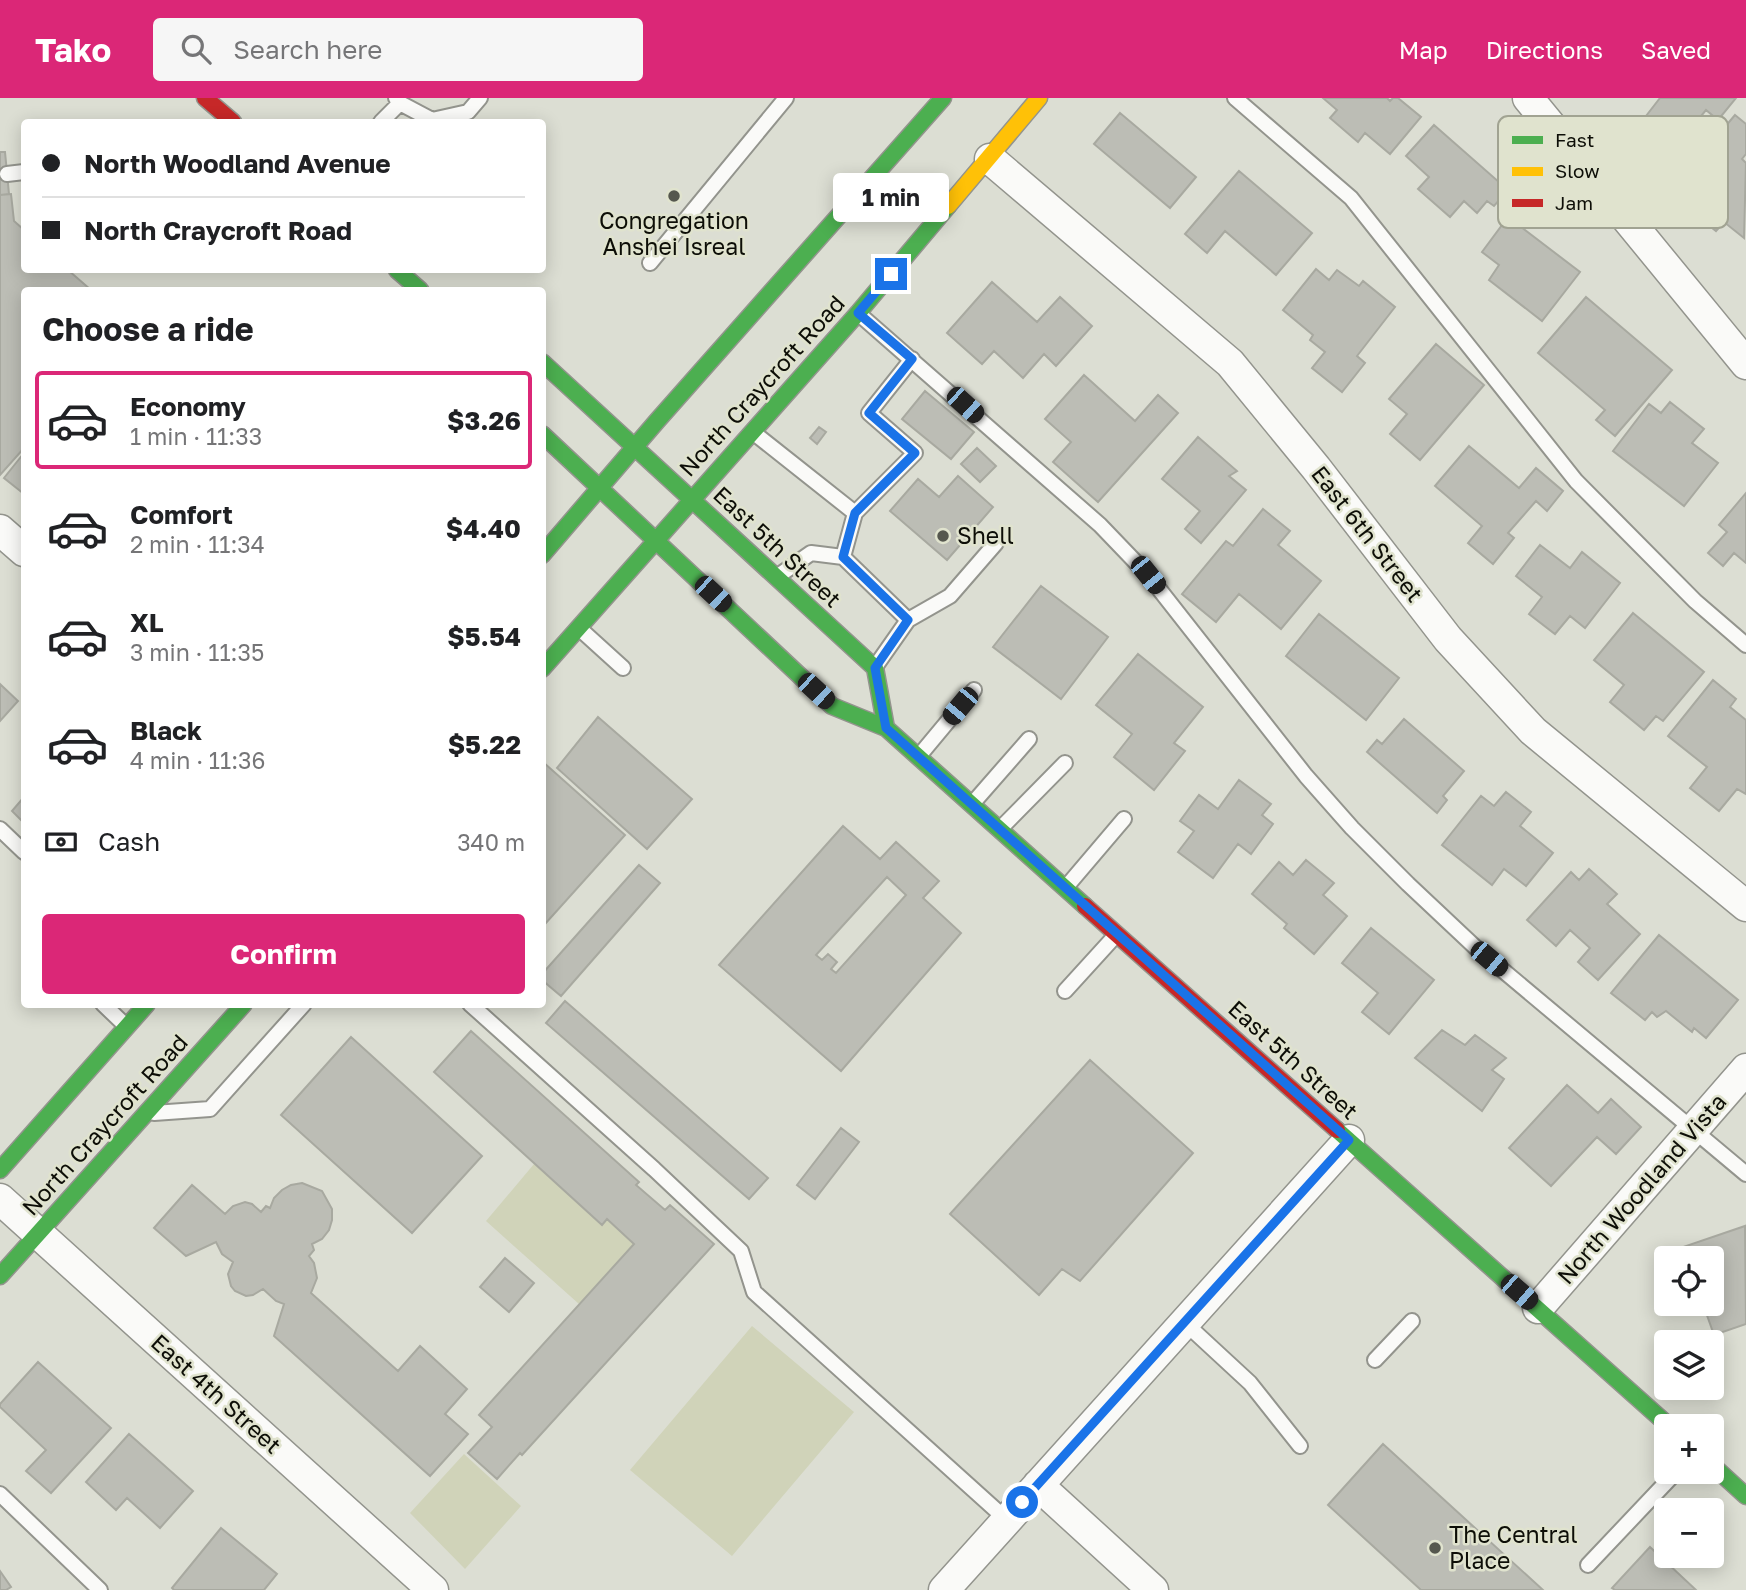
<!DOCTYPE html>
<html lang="en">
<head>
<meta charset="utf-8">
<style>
  body { margin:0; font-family:"Golos Text",sans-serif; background:#f6f6f6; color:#202124; height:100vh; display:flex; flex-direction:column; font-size:26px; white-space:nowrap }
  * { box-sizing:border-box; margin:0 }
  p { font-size:23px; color:#757577 }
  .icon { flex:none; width:38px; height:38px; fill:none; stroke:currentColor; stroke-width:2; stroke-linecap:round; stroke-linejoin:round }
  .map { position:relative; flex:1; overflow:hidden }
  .sheet { position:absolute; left:21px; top:189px; width:525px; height:721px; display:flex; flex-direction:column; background:#fff; border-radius:7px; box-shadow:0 4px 18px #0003 }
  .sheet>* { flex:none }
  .banner { position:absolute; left:21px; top:21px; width:525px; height:154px; border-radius:7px; box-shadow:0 4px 18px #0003; display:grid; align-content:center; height:154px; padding:0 21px; background:#fff }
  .fabs { position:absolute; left:1654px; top:1148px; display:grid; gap:14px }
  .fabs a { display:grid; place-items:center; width:70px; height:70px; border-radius:7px; background:#fff; box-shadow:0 4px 18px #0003; font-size:35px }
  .end { position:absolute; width:32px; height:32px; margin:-16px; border:9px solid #1a73e8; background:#fff; box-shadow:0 0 0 4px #fff }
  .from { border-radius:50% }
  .bubble { position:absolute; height:49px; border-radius:7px; background:#fff; box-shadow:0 4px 18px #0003; font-size:23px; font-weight:700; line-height:49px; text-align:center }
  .car { position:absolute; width:21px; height:42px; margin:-21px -10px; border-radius:9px; box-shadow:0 0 5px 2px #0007; background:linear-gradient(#222 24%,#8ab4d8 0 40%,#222 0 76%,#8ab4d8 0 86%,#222 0) }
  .banner b { display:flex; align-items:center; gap:24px; height:66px; font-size:26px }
  .banner b+b { border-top:2px solid #e0e0e0 }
  .banner i { width:18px; height:18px; background:#202124 }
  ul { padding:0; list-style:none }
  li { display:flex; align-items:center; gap:21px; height:98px; margin:0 14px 10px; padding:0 7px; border:4px solid transparent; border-radius:7px }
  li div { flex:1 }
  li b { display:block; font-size:26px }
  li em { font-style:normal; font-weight:700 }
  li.on { border-color:#db2777 }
  li>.icon { width:63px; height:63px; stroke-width:1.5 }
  h2 { padding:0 21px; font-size:32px; line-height:84px }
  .pay { display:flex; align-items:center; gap:18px; height:77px; padding:0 21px; font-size:26px }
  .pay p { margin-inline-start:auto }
  .primary-button { display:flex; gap:14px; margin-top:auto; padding:14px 21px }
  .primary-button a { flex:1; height:80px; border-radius:7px; background:#db2777; color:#fff; font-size:28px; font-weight:700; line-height:80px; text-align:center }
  header { display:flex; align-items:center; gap:42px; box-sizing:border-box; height:98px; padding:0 35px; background:#db2777; color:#fff }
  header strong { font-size:33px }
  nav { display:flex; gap:38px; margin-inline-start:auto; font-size:24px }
  .search { width:490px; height:63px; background:#f6f6f6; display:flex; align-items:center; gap:18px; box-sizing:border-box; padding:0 24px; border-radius:7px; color:#757577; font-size:26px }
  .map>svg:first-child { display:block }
  .green { fill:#d0d3b9 }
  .building { fill:#bcbdb5; stroke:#a8a9a0; stroke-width:2; fill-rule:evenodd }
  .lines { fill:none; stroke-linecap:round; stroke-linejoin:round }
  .lane-casing { stroke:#93948d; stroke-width:18 }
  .street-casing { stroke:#93948d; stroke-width:33 }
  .fast-casing { stroke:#93948d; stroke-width:19 }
  .slow-casing { stroke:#93948d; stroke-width:19 }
  .jam-casing { stroke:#93948d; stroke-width:19 }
  .lane { stroke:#fafaf8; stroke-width:14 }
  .street { stroke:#fafaf8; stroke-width:30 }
  .fast { stroke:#4caf50; stroke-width:16 }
  .slow { stroke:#ffc107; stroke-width:16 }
  .jam { stroke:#c62828; stroke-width:16 }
  .route { stroke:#1a73e8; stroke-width:9 }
  .poi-dot { fill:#55574e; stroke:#e0e3ce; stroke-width:2.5 }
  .labels { text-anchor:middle; stroke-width:5; stroke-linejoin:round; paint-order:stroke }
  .poi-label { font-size:23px; fill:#0d0e07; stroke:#e0e3ce; text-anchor:start }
  .street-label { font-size:23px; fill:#0d0e07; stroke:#e0e3ce }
  .key { fill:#e0e3ce; stroke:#a1a392; stroke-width:2 }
  .key-label { font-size:19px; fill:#0d0e07 }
</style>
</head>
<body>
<header>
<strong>Tako</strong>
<div class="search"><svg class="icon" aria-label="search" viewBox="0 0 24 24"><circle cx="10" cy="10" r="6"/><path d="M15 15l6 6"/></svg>Search here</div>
<nav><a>Map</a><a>Directions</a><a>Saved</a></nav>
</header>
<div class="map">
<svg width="1746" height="1492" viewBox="0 0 1746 1492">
  <rect width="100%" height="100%" fill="#dcded3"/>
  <path class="green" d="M534,1066l68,60 5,-5 27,25 -55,60 -93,-83z
    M752,1228l102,86 -122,144 -102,-86z
    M464,1356l57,52 -56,63 -55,-56z"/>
  <path class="building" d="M1323,0h64l3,3 3,-3h5l23,19 -31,37 -25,-21 -7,9 -28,-24 7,-8z
    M1660,0h76l-18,22 -12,-10 -27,33 -33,-27z
    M1120,15l76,64 -26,31 -76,-64z
    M1735,17l11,9v30l-4,5 4,4 -2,75 -20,-16 -8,9 -47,-38z
    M1434,27l74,65 -14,16 -7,-5 -10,12 -13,-12 -14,16 -32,-28 11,-12 -23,-21z
    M0,54h5l4,42 -9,1z
    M1239,73l73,62 -36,42 -51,-44 -18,22 -22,-19z
    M11,96l3,27 10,9v40h44l23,20h-67v158l-24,27v-280z
    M1508,119l72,55 -38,49 -53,-41 10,-15 -17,-13z
    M1316,171l13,11 8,-10 22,16 4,-5 32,26 -38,49 8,7 -23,29 -30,-24 13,-16 -15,-12 3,-5 -30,-25z
    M992,184l45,40 23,-25 32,29 -36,40 -12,-12 -21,24 -29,-27 -12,13 -35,-31z
    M1586,199l86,73 -57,66 -19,-16 9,-10 -67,-57z
    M1436,246l48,41 -64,75 -30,-26 17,-20 -18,-15z
    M1084,277l51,46 23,-26 20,18 -80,89 -45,-40 18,-20 -26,-23z
    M925,293l49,41 -23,27 -49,-40z
    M1670,304l34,27 -12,14 26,20 -34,43 -71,-55 36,-47 12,9z
    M819,329l7,5 -9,12 -7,-6z
    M1198,339l39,34 -8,5 17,14 -45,53 -16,-14 15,-18 -38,-32z
    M1469,348l50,42 17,-20 27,23 -16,20 -11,-10 -28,32 6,5 -21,26 -25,-21 14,-17 -47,-40z
    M977,350l19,18 -16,16 -19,-18z
    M24,355v41l-20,-16z
    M958,378l35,31 -46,53 -57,-49 28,-32 21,18z
    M1746,395v70l-12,-10 -11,13 -15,-13 19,-21 -8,-7z
    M1263,411l27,22 -12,14 43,36 -40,48 -42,-35 -23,28 -34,-28 44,-53 7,5z
    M1540,447l30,23 12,-16 38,31 -35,45 -15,-12 -15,18 -26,-20 13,-17 -26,-21z
    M1041,488l67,51 -47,62 -68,-52z
    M1633,515l71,59 -41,49 -7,-5 -12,14 -34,-28 14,-17 -30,-25z
    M1319,516l80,64 -33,42 -80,-64z
    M1138,556l65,53 -29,36 11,8 -31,39 -40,-33 18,-23 -36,-29z
    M1713,582l23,19 -6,8 16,13v74l-9,-5 -18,22 -29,-23 17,-21 -39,-31z
    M0,586l18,17 -18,20z
    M598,619l94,82 -45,50 -90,-81z
    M1404,621l60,52 -21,25 4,4 -10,13 -70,-61 10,-12 5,4z
    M543,664l82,73 -80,89 -3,-3z
    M1239,682l32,24 -9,11 11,9 -22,30 -13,-10 -25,34 -35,-26 16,-21 -14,-10 19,-26 19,14z
    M1506,694l25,20 -11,14 33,27 -27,33 -22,-17 -12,16 -50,-40 39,-49 13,10z
    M24,699v26l-12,-12z
    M843,728l37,33 16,-17 43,39 -16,17 38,35 -120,138 -122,-106zM887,779l19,18 -70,78 -5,-4 6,-7 -9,-8 -6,6 -6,-5z
    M1306,762l28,23 -11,12 24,21 -33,38 -30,-26 3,-4 -35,-30 27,-32 14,13z
    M639,767l21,18 -99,113 -19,-16v-6z
    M1589,771l28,25 -10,10 33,30 -42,46 -20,-18 12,-14 -20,-18 -14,16 -29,-26 44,-48 8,8z
    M1371,830l63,52 -45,54 -27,-22 16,-19 -36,-30z
    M1659,837l79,65 -32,38 -12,-10 -2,4 -26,-21 -9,6 -5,-5 -7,8 -34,-27z
    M565,903l203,177 -19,21 -203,-176z
    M1442,932l23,15 10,-10 31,23 -14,12 12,9 -22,32 -67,-53z
    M471,933l168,151 -3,3 29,25 5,-5 44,39 -192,211 -2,-2 -23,26 -29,-26 24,-26 -13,-12 155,-171 -27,-25 -5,6 -168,-153z
    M351,939l131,119 -70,77 -131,-118z
    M1090,962l103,93 -113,128 -18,-12 -23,26 -89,-81z
    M1567,987l31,28 13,-14 30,28 -25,27 -19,-17 -46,49 -42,-38z
    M841,1030l18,14 -44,57 -18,-14z
    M302,1085l20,8 10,18v11l-3,10 -7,9 -10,5 2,6 -5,6 5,7 3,15 -6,15 87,78 22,-25 47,43 -22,25 23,20 -38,42 -156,-140 10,-32 -8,-3 -13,-12 -10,6 -7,1 -11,-5 -4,-5 -3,-12 5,-12 -11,-8 -6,-12 -30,14 -32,-28 38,-43 33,29 8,-8 12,-4 7,2 9,8 5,-6 4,2 4,-10 8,-8 9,-5z
    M1745,1128l1,98 -32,11 -11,-31h9v-46h-25l-4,-11z
    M505,1160l29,25 -25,29 -29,-25z
    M38,1264l73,66 -60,65 -25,-22 20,-21 -46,-43v-3z
    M129,1336l64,57 -33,37 -33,-30 -11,12 -30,-28z
    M1383,1346l160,146h-122l-93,-85z
    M221,1430l56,46 -13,16h-90l-2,-2z
    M1650,1449l46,43h-81l-3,-2z
    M0,1473l11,16 -5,3h-6z"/>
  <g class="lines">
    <g class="lane-casing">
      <path id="lane" d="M396,0l4,5 32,17 36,-8 12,-14
        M1235,0l116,100 225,283 119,120 51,44
        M381,24l19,-19
        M7,76l17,-2
        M650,165l136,-165
        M859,216l241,211 48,50 158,201 46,52 56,56 67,63 271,227
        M754,335l101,80
        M778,478l33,-23 32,4
        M908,522l42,-24 46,-53
        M580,531l43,39
        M875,569l33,-47 -65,-63 12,-44 60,-60 -46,-40 43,-54
        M919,658l55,-66
        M973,705l56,-64
        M0,731l24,23
        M1000,731l65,-66
        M1067,788l57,-67
        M1065,893l51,-56
        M103,906l23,22
        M470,906l184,165 87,82 13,41 253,228
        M154,1015l56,-4 94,-105
        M1184,1224l66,61 50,63
        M1375,1262l37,-39
        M0,1396l100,96
        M1588,1467l88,-93"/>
    </g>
    <g class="street-casing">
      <path id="street" d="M1528,0l218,266
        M990,61l240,204 86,105 132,171 85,92 213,175
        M0,432l24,21
        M0,1101l433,391
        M1538,1210l208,-239
        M1038,1387l115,105
        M944,1492l405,-450"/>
    </g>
    <g class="fast-casing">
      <path id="fast" d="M397,172l23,20
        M542,264l333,306 11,60
        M542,336l290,272 54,22 199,178
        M542,457l115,-134 286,-323
        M542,571l316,-356 90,-107
        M1337,1032l332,296
        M0,1072l147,-166
        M0,1178l244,-272
        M1712,1367l34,31"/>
    </g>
    <g class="slow-casing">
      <path id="slow" d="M948,108l91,-108"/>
    </g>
    <g class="jam-casing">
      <path id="jam" d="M205,0l28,24
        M1085,808l252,224"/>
    </g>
    <use href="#lane" class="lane"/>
    <use href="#street" class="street"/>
    <use href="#fast" class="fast"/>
    <use href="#slow" class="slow"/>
    <use href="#jam" class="jam"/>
  </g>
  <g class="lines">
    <path class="route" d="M891,176l-33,39 54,46 -43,54 46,40 -60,60 -12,44 65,63 -33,48 11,60 463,412 -327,362"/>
  </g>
  <g class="poi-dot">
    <circle cx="674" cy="98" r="7"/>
    <circle cx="943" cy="438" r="7"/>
    <circle cx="1435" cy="1450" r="7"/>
  </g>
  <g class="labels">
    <g class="poi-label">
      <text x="674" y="131" text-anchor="middle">Congregation<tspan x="674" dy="26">Anshei Isreal</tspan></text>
      <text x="957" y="446">Shell</text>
      <text x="1449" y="1445">The Central<tspan x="1449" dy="26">Place</tspan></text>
    </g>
    <g class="street-label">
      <text transform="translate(762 288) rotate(-48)" y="8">North Craycroft Road</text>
      <text transform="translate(1367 436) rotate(52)" y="8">East 6th Street</text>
      <text transform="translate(777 449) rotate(43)" y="8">East 5th Street</text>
      <text transform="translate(1293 962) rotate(42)" y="8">East 5th Street</text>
      <text transform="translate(105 1027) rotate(-48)" y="8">North Craycroft Road</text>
      <text transform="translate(1642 1091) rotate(-49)" y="8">North Woodland Vista</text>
      <text transform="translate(216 1296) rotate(42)" y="8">East 4th Street</text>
    </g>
  </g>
  <rect x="1498" y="18" width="230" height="112" rx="10" class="key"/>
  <rect x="1512" y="38" width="31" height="8" fill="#4caf50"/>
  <rect x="1512" y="69" width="31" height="9" fill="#ffc107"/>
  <rect x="1512" y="101" width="31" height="8" fill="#c62828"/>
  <g class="key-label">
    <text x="1555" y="49">Fast</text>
    <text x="1555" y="80">Slow</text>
    <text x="1555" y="112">Jam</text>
  </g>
</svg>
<div class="fabs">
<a><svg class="icon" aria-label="locate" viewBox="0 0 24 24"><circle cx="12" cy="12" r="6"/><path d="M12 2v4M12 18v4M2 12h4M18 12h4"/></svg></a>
<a><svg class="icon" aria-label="layers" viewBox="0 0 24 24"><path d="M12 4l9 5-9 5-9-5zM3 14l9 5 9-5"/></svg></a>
<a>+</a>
<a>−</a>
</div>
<i class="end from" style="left:1022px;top:1404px"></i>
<i class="end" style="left:891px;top:176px"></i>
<div class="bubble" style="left:833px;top:75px;width:116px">1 min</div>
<i class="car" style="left:965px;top:307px;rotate:132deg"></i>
<i class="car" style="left:1148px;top:477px;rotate:141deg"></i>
<i class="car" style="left:713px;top:496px;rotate:133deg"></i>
<i class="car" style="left:816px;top:593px;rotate:133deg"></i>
<i class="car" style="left:960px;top:608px;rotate:220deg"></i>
<i class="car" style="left:1489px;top:861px;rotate:130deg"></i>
<i class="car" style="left:1519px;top:1194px;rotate:131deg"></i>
<div class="banner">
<b><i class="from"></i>North Woodland Avenue</b>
<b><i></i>North Craycroft Road</b>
</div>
<section class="sheet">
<h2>Choose a ride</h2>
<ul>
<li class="on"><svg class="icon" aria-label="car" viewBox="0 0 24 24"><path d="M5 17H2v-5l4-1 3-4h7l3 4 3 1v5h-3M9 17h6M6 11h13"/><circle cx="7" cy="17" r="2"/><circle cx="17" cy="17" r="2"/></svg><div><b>Economy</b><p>1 min · 11:33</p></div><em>$3.26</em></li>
<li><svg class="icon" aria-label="car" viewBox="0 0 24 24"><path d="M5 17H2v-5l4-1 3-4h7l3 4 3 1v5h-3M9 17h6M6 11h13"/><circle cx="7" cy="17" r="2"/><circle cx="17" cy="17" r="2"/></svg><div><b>Comfort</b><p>2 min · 11:34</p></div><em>$4.40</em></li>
<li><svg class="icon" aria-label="car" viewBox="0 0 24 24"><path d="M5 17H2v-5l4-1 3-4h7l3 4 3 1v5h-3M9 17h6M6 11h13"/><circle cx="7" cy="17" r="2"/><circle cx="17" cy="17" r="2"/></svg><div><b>XL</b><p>3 min · 11:35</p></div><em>$5.54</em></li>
<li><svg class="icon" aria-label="car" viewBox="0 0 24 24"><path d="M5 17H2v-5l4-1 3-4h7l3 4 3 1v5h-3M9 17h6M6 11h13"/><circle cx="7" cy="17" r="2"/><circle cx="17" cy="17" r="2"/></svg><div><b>Black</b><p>4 min · 11:36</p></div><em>$5.22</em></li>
</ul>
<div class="pay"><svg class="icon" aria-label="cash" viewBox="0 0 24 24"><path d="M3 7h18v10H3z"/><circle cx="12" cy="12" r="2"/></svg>Cash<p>340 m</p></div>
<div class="primary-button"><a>Confirm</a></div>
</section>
</div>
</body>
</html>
